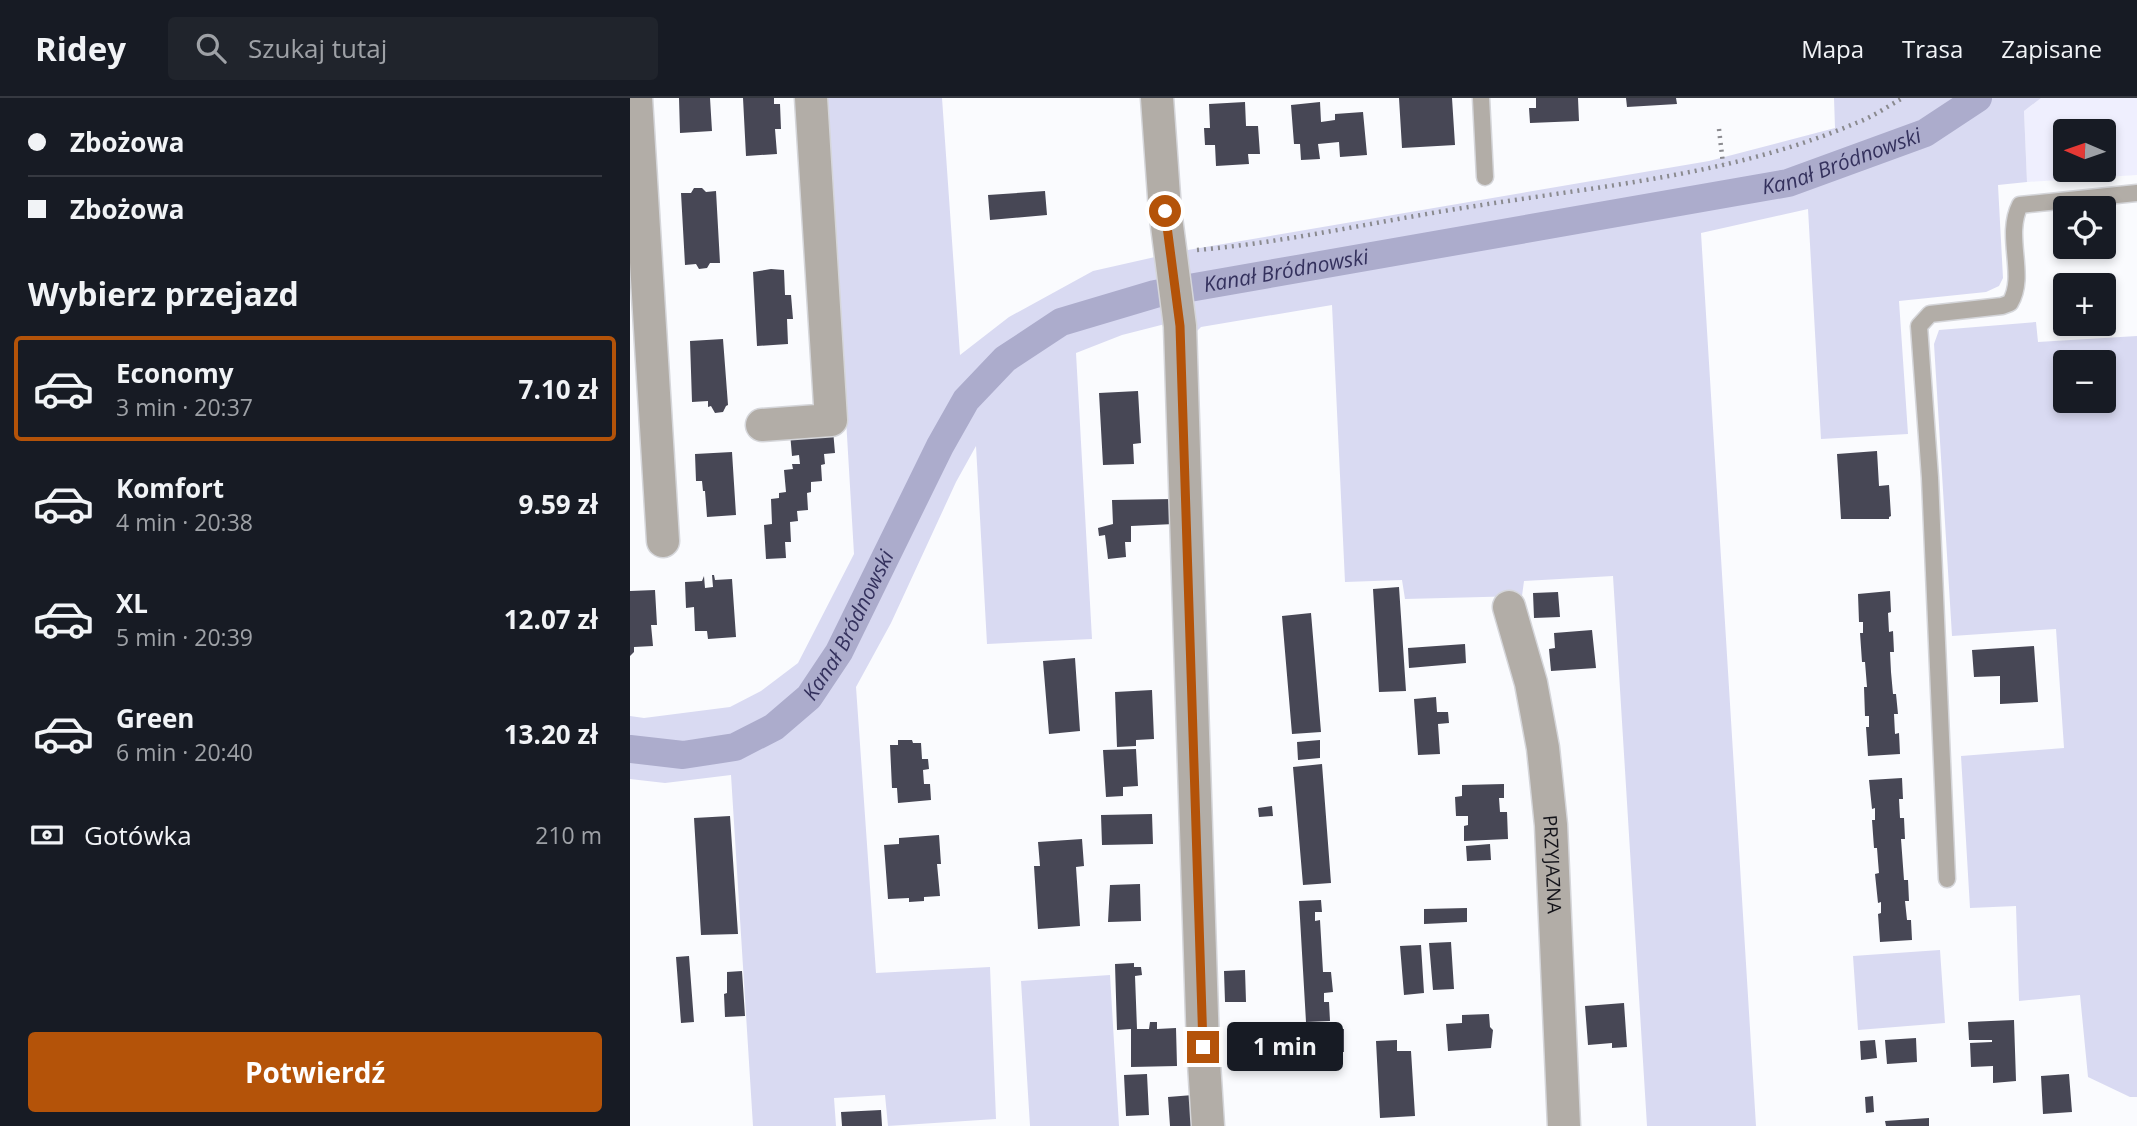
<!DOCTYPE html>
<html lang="pl">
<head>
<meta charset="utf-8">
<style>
  body { margin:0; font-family:"Open Sans",sans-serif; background:#20242c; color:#f1f3f6; height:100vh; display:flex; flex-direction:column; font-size:26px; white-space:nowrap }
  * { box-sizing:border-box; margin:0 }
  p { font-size:23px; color:#9ea1a6 }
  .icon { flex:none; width:38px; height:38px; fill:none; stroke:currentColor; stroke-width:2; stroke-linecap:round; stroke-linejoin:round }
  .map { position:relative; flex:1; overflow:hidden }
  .side { display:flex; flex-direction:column; background:#171b24; width:630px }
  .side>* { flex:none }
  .top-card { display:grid; align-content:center; height:154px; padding:0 28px; background:#171b24 }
  .needle { width:46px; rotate:272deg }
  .controls { position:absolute; left:1423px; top:21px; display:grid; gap:14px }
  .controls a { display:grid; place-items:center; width:63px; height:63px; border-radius:7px; background:#171b24; box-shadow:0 4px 10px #0003; font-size:35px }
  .end { position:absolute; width:32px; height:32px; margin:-16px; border:9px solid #b45309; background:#fff; box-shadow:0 0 0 4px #fff }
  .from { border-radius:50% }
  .bubble { position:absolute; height:49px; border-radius:7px; background:#171b24; box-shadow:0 4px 10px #0003; font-size:23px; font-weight:700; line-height:49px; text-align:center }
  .top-card b { display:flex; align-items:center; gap:24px; height:66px; font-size:26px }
  .top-card b+b { border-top:2px solid #363941 }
  .top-card i { width:18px; height:18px; background:#f1f3f6 }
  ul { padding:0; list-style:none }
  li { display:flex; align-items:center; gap:21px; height:105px; margin:0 14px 10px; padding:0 14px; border:4px solid transparent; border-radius:7px }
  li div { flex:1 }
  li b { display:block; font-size:26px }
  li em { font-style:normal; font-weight:700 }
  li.on { border-color:#b45309 }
  li>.icon { width:63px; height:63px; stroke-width:1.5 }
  h2 { padding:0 28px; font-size:32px; line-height:84px }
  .pay { display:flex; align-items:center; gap:18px; height:77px; padding:0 28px; font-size:26px }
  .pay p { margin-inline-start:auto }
  .cta { display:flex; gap:14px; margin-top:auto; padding:14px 28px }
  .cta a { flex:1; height:80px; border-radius:7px; background:#b45309; color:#fff; font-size:28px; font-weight:700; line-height:80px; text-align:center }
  header { display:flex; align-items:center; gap:42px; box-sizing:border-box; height:98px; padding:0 35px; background:#171b24; border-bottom:2px solid #363941 }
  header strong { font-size:33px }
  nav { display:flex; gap:38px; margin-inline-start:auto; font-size:24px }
  .search { width:490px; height:63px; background:#20242c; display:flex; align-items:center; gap:18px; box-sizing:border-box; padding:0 24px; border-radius:7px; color:#9ea1a6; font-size:26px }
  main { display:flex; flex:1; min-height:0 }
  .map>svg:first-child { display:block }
  .built { fill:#efeffe; fill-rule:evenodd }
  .green { fill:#d9daf2; fill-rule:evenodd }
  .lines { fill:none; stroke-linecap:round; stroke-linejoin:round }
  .canal { stroke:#acaccc; stroke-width:28 }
  .building { fill:#474755 }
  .service-casing { stroke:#d5d6da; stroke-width:19 }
  .minor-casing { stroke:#d5d6da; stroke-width:35 }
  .path { stroke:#8a8a8f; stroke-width:4.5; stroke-dasharray:2 5; stroke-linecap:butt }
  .service { stroke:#b2ada7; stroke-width:16 }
  .minor { stroke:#b2ada7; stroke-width:32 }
  .route { stroke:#b45309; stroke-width:9 }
  .labels { text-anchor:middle; stroke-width:7; stroke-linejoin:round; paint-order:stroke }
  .street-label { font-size:19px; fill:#14141a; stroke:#fff }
  .water-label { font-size:21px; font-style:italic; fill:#34315d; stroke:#fff }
</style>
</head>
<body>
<header>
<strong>Ridey</strong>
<div class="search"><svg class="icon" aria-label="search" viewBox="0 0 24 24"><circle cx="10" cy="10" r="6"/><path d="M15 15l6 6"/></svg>Szukaj tutaj</div>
<nav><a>Mapa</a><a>Trasa</a><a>Zapisane</a></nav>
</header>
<main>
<section class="side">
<div class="top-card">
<b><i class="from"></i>Zbożowa</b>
<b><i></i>Zbożowa</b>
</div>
<h2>Wybierz przejazd</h2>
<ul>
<li class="on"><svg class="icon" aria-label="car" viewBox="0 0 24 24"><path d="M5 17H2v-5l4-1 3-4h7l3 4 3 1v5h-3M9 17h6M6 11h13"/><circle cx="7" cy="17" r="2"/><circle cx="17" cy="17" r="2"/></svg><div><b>Economy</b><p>3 min · 20:37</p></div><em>7.10 zł</em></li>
<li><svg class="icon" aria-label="car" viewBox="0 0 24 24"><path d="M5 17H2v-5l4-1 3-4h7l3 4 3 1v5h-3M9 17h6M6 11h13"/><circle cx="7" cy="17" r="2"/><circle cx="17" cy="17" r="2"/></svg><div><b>Komfort</b><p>4 min · 20:38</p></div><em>9.59 zł</em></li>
<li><svg class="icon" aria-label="car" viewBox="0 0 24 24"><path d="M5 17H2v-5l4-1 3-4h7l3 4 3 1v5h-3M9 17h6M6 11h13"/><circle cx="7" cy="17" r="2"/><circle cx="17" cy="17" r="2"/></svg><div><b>XL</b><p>5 min · 20:39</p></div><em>12.07 zł</em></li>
<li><svg class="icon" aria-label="car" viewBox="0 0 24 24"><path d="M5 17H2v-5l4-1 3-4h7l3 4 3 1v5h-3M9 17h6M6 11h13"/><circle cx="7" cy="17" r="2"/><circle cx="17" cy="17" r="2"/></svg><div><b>Green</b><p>6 min · 20:40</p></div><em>13.20 zł</em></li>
</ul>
<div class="pay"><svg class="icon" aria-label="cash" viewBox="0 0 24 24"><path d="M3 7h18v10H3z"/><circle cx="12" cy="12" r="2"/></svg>Gotówka<p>210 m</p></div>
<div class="cta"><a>Potwierdź</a></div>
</section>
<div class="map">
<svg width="1507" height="1028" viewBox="0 0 1507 1028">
  <rect width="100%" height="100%" fill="#fafbfe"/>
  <path class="built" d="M1411,0h96v77l-110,7 -3,-71zM1435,33h39v39h-39z"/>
  <path class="green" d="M197,0h115l18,257 49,-38 84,-46 62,-14 14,66 -47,12 -46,18 16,286 -105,5 -11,-198 -20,36 -65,141 -35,64 20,286 114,-6 6,152 -108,7 -3,-31 -51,3 2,28h-83l-22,-351 -66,8 -35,-4v-63l14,2 86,-11 31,-16 37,-28 56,-109z
    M1204,0h207l-17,13 3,71 -29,3 5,93 -4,8 -13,6 -87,9 9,133 -87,5 -13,-230 -107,24 55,893h-109l-34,-550 -89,5 -2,15 -117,3 -3,-19 -57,2 -13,-277 -131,22 -12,12 -7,-88 527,-90 126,-33z
    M1406,224l2,20 99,-6v761h-7l-42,-20 -8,-82 -61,6 -3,-95 -46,2 -9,-152 103,-8 -8,-119 -104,7 -18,-292 5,-14zM1435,264h39v39h-39z
    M1310,852l5,73 -87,7 -5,-74z
    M480,877l9,151h-89l-9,-145z"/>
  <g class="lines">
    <path class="canal" id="s1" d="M0,651l53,6 52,-8 39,-20 35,-30 30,-45 101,-206 26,-46 39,-41 56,-37 94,-28 633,-111 137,-50 53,-35"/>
  </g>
  <path class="building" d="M49,0h31l2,33 -32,2z
    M113,0h31v6h6l1,25h-6l2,25 -31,2z
    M769,0h53l3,47 -53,3z
    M906,0h42l1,23 -49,2 -1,-15h7z
    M996,0h50l1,6 -50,3z
    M615,4l1,24h12l2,28h-12l1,10 -33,2 -1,-21h-10l-1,-17h6l-1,-24z
    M690,4l1,20 14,-2v-6l28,-2 4,43 -27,2 -1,-15 -21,2 2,15 -19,1 -1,-16h-6l-3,-39z
    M64,90h8l4,4 10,-1 4,72h-10l-3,5 -8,1 -3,-5 -11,1 -4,-72h10z
    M415,93l2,24 -57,5 -2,-25z
    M141,171l13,1 1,25h6l2,24h-6l1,25 -31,2 -4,-74z
    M93,241l5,66 -2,1 -3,6 -8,1 -4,-7 -3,1v-6l-16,1 -2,-61z
    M508,293l3,52 -8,1 1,20 -31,1 -4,-72z
    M203,332l2,23 -11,1 1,10 -4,1 1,16 -11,1v10l-4,1 1,17 -11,1 1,10 -8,1 1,20h-6l1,16 -20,1 -2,-34 8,-1 -1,-25 8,-1v-5l7,-1 -2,-22 9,-1 -1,-5h8l-1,-9 -7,1 -2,-23z
    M1247,353l2,35 10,-1 2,31 -2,1v2h-48l-4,-65z
    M102,354l4,63 -29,2 -2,-26h-2l-1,-10h-6l-1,-27z
    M544,401v25l-43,2v16h-6l1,15 -18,2 -3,-24 -6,1 -1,-8 15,-4 -1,-24z
    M82,477h2l1,5 17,-1 4,58 -28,2 -1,-8h-12l-1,-24 -8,1 -1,-26 17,-1 2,-5 1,12 8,-1z
    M769,489l7,104 -27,1 -6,-103z
    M25,492l2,35h-6l2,21 -19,1v5l-4,4v-65z
    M1260,493l1,21 -3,1 1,19 4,-1 1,21h-4l1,20 2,22h3l2,20h-4l1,20 4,-1 1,21 -32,2 -2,-29h3v-11h-4l-1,-29h3l-2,-25h-3l-2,-29h3v-11h-4l-1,-28z
    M928,494l2,25 -26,1 -1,-25z
    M681,515l10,119 -29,2 -10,-118z
    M962,532l4,38 -45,3 -2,-22 6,-1 -1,-15z
    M835,546l1,19 -57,5 -1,-20z
    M1404,548l4,56 -38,2v-28l-26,1 -2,-27z
    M445,560l5,73 -31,3 -6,-73z
    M522,592l2,49 -18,1v6l-19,1 -2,-55z
    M806,599l1,15h11l1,11 -11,1 2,30 -22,1 -4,-56z
    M268,642h14l1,3h8l1,16h6l1,10 -6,1 1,14h6l1,16 -33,3 -1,-15h-5l-2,-43h8z
    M690,642v18l-22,2 -1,-18z
    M506,651l2,37 -15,1v9l-17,1 -3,-47z
    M692,666l9,119 -28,2 -10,-118z
    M1272,680l1,21h-4l1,19h4l1,21h-4l3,41h4l1,21h-4l2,19h4l1,20 -32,2 -2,-28 3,-1v-11l-3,1 -3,-29 4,-1 -1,-12 -1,-13h-3l-2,-28h3v-12l-3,1 -3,-29z
    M874,686v14h-5l1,14h7l1,27 -44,2v-15l4,-1v-9h-12l-1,-19 7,-1v-11z
    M642,708l1,10 -14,1 -1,-9z
    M522,716l1,30 -51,1 -1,-30z
    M100,718l8,118 -37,1 -7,-117z
    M309,737l2,29h-4l3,32 -16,1v4l-15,1v-4l-21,1 -4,-54 15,-1v-6z
    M452,741l2,27 -8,1 4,59 -42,3 -4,-63h6l-2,-24z
    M860,746l1,16 -24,1 -1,-15z
    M510,786l1,37 -33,1 2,-37z
    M691,802l1,12h-7v9l5,-1 3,52h8l2,20 -9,1v9h5l1,19 -24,1 -7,-121z
    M837,810v14l-43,2v-15z
    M821,844l3,47 -21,1 -4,-47z
    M791,847l3,48 -20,2 -4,-49z
    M59,858l5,66 -13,1 -5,-66z
    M504,865v4h7l1,8 -7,1 2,53h12l1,-7h7v7l19,-1 1,38 -46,1v-38l-14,1 -2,-66z
    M615,872l1,32h-21l-1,-31z
    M112,873l3,45 -20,1 -1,-23 3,-1v-21z
    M994,905l3,44 -15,1v-5l-24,2 -3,-39z
    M859,916l1,13 3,3 -2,18 -43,3 -2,-27 16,-1v-8z
    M1384,922l2,61 -23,2v-17l-22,1 -1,-24 22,-1v-2h-23l-1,-18z
    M698,931h16v23l-17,-1z
    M1286,940l1,24 -30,2 -2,-24z
    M767,942v11h14l4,65 -35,2 -4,-77z
    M1245,942l2,18 -16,2 -1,-19z
    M517,976l2,41 -23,1 -2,-41z
    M1439,976l3,38 -29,2 -2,-38z
    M563,997l2,31h-25l-2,-29z
    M1243,998l1,16 -8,1 -1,-16z
    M251,1012l1,16h-40l-1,-14z
    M1299,1020v8h-43l-1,-5z"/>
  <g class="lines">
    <g class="service-casing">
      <path id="service" d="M851,0l4,79
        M1317,781l-17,-401 -11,-152 11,-12 72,-8 8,-3c17,-28 -6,-66 10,-98l117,-12"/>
    </g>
    <g class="minor-casing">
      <g id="minor">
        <path d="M6,0l27,443"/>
        <path d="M527,0l8,112 15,116 23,721 5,79"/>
        <path d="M132,327l69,-5 -20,-322"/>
        <path id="s2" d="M879,509l22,76 12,65 8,77 13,301"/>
      </g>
    </g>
    <path class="path" d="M1089,31l4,35
      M567,152c92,-8 181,-29 272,-43 130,-21 265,-32 387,-84 17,-6 32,-17 47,-25"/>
    <use href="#service" class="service"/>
    <use href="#minor" class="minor"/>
  </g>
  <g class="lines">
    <path class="route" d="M535,113l15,115 23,721"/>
  </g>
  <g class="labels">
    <g class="street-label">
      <text dy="7" stroke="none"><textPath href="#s2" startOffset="262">PRZYJAZNA</textPath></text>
    </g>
    <g class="water-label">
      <text dy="7" stroke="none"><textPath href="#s1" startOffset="1454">Kanał Bródnowski</textPath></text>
      <text dy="7" stroke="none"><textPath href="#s1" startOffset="887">Kanał Bródnowski</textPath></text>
      <text dy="7" stroke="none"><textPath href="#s1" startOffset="278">Kanał Bródnowski</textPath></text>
    </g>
  </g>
</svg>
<div class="controls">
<a><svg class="needle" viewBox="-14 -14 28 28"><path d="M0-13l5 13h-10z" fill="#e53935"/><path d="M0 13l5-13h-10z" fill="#9ea1a6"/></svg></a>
<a><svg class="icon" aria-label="locate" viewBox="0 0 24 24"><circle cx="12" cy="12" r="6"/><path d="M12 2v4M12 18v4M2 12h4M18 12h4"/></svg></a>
<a>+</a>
<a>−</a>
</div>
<i class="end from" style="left:535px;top:113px"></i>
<i class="end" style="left:573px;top:949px"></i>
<div class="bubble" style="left:597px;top:924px;width:116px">1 min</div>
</div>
</main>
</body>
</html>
